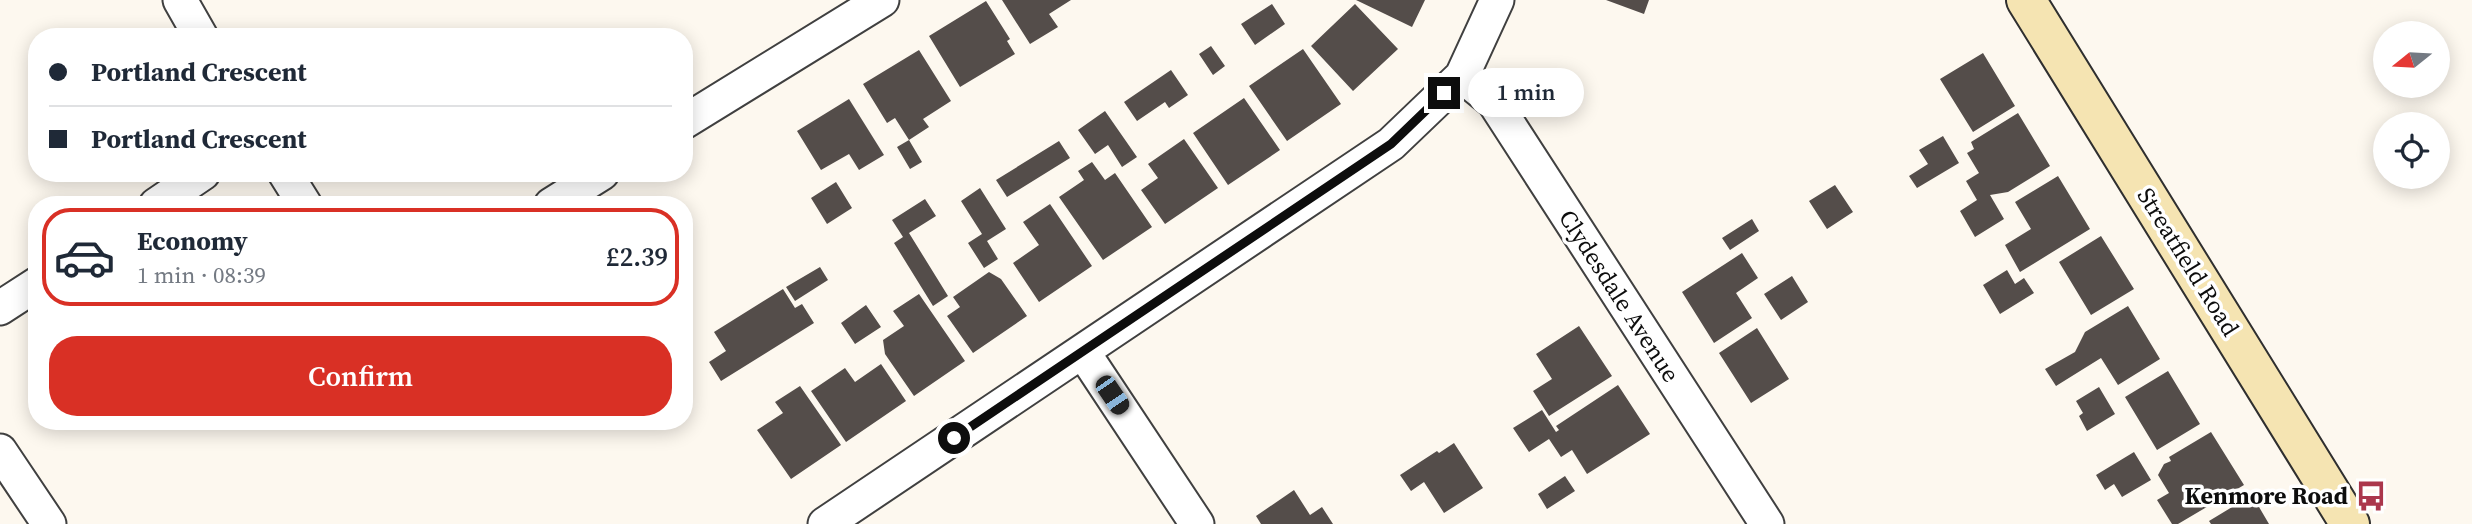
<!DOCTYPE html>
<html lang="en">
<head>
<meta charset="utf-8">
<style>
  body { margin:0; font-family:"Source Serif 4",serif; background:#f6f6f7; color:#1f2937; height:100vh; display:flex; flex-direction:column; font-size:26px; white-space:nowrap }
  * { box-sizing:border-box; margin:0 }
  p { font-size:23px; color:#747a83 }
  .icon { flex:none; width:38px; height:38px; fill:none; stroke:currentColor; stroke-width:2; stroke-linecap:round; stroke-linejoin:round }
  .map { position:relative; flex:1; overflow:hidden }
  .side { position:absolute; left:28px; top:196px; width:665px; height:234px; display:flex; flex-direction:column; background:#fff; border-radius:28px; box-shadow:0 4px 18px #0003 }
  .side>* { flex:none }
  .top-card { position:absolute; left:28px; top:28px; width:665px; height:154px; border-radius:28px; box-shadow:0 4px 18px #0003; display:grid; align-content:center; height:154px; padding:0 21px; background:#fff }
  .needle { width:46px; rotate:252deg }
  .controls { position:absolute; left:2373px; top:21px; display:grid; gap:14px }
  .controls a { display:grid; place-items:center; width:77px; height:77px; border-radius:50%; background:#fff; box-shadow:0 4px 18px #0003; font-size:35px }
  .end { position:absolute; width:32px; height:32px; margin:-16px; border:9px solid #0d0d0d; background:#fff; box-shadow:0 0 0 4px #fff }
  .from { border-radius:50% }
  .bubble { position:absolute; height:49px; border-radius:24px; background:#fff; box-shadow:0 4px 18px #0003; font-size:23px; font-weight:600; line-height:49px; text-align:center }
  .car { position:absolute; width:21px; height:42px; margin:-21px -10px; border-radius:9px; box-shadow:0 0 5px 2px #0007; background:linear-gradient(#222 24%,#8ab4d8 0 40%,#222 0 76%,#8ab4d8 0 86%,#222 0) }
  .top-card b { display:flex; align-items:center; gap:24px; height:66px; font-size:26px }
  .top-card b+b { border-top:2px solid #e0e1e3 }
  .top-card i { width:18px; height:18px; background:#1f2937 }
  ul { padding:12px 0 0; list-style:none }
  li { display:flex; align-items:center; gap:21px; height:98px; margin:0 14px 10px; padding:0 7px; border:4px solid transparent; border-radius:28px }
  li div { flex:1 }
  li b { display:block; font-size:26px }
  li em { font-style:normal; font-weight:600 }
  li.on { border-color:#d93025 }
  li>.icon { width:63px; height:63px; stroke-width:1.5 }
  .primary-button { display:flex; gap:14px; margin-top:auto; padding:14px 21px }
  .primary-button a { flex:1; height:80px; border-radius:28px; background:#d93025; color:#fff; font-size:28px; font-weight:600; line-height:80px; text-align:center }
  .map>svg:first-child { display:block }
  .building { fill:#544d4a }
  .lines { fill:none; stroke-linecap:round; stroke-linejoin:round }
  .street-casing { stroke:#404040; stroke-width:37 }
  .secondary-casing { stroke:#2f2f2f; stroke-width:42 }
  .street { stroke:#fff; stroke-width:33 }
  .secondary { stroke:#f5e4b2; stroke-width:38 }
  .route { stroke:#0d0d0d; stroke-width:9 }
  .labels { text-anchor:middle; stroke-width:7; stroke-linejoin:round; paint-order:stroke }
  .street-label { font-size:24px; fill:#0d0d0d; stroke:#fff }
  .poi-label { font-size:24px; font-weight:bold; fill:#0d0d0d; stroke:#fff; text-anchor:end }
</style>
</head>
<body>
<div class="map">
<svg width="2472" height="524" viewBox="0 0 2472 524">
  <rect width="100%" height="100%" fill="#fdf8ef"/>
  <path class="building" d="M1002,0h69l-22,14 9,13 -28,17z
    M1356,0h69l-13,27z
    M1606,0h43l-5,14z
    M986,1l24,38 -3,2 8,13 -55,33 -31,-51z
    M1272,4l13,20 -30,21 -14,-21z
    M1355,4l43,45 -45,42 -42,-45z
    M1211,46l14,20 -12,9 -14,-21z
    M1303,49l38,55 -54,37 -38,-55z
    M919,50l32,51 -28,18 6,8 -20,13 -14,-22 -8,5 -24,-39z
    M1983,53l32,53 -42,26 -33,-53z
    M1171,70l17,25 -19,13 -4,-6 -28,19 -13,-19z
    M1244,98l36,52 -52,35 -35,-52z
    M849,99l35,56 -25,15 -10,-16 -28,16 -24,-39z
    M1105,111l32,46 -15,10 -14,-22 -13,9 -17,-24z
    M2018,113l32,53 -42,26 -18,3 14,24 -29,18 -15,-26 17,-11 -11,-19 13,-8 -12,-20 7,-4 -3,-7z
    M1943,136l16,27 -42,25 -8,-12 19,-12 -9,-14z
    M1184,139l34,49 -53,36 -24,-34 17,-12 -10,-14z
    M909,140l13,22 -12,7 -13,-22z
    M1059,141l11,17 -63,39 -11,-17z
    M1092,162l13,18 10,-7 37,54 -49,33 -44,-63 25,-17 -6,-9z
    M2058,176l32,53 -70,43 -15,-27 26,-16 -16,-27z
    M836,182l16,26 -25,16 -16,-26z
    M1835,185l18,27 -26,17 -18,-28z
    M980,188l26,41 -19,12 11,18 -14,9 -16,-25 14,-9 -21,-33z
    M925,199l11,17 -27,17 39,63 -15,10 -39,-63 9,-6 -11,-17z
    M1050,204l42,62 -53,36 -26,-39 26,-18 -16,-23z
    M1752,219l7,12 -29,19 -8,-12z
    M2101,236l33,53 -43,26 -32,-53z
    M1742,253l16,25 -22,15 16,25 -38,25 -32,-51z
    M820,267l8,13 -33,21 -9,-14z
    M2007,270l8,14 9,-6 10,15 -34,21 -17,-29z
    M989,272l12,7 26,37 -54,37 -26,-37 13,-9 -7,-10z
    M1792,276l16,26 -27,18 -17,-26z
    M783,289l12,19 7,-4 12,19 -93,58 -12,-19 17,-11 -12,-19z
    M919,294l46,67 -51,35 -29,-42 -2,-14 21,-14 -11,-15z
    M866,305l15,22 -26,17 -14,-21z
    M2128,306l32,53 -42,26 -17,-27 -45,28 -11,-17 30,-17 10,-20z
    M1579,326l33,50 -63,40 -16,-25 19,-12 -16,-25z
    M1757,328l32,51 -38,24 -32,-50z
    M881,364l25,37 -60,41 -35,-51 34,-23 10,14z
    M2168,371l32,53 -43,26 -32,-53z
    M1618,385l32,49 -63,40 -15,-24 -11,7 -12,-18 -20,13 -16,-24 29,-18 14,22 3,-2 -3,-4z
    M800,386l41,59 -50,34 -34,-49 26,-17 -8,-11z
    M2099,387l16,27 -28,17 -8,-15 4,-3 -7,-12z
    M2211,432l33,53 -66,39h-6l-15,-24 12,-7 -11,-18 6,-11 7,-3 -2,-4z
    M1454,443l29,45 -39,25 -20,-31 -13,9 -11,-16 37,-24 2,2z
    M2134,452l17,28 -29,17 -8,-13 -9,6 -9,-15z
    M1565,476l10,15 -28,18 -9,-15z
    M1294,490l16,25 12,-8 11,17h-72l-5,-8z
    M2252,495l17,29h-58l-2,-3z"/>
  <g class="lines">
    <g class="street-casing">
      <path id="street" d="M180,0l21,37
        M1462,76l32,26 273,422
        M684,122l198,-122
        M285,173l20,32
        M156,205l47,-32
        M551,205l51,-32
        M0,308l37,-24
        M1083,352l114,172
        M0,451l49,73
        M825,524l566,-380 71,-68 35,-76"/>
    </g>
    <g class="secondary-casing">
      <path id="secondary" d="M2026,0l324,524"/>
    </g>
    <use href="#street" class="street"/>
    <use href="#secondary" class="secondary"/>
  </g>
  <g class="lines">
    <path class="route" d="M954,438l437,-294 53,-51"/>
  </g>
  <defs>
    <g id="bus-bare" transform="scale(2.415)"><path d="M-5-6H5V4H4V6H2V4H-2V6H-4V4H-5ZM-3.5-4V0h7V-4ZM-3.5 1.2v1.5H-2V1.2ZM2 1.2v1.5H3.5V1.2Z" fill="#ab374c" stroke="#fff" stroke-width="2.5" paint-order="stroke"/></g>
  </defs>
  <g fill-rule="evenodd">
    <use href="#bus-bare" x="2371" y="496"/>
  </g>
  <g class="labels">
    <g class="street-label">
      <text transform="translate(2188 262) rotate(58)" y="8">Streatfield Road</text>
      <text transform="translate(1619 296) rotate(57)" y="8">Clydesdale Avenue</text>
    </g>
    <g class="poi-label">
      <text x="2348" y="504">Kenmore Road</text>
    </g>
  </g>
</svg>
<div class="controls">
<a><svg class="needle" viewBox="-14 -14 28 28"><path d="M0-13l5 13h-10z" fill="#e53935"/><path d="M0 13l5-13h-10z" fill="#747a83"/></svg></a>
<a><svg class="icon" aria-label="locate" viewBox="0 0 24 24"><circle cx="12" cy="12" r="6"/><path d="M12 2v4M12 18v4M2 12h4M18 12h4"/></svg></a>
</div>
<i class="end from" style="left:954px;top:438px"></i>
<i class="end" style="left:1444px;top:93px"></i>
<div class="bubble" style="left:1468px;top:68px;width:116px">1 min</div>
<i class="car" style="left:1112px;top:395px;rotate:146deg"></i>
<div class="top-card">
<b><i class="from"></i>Portland Crescent</b>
<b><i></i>Portland Crescent</b>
</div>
<section class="side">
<ul>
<li class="on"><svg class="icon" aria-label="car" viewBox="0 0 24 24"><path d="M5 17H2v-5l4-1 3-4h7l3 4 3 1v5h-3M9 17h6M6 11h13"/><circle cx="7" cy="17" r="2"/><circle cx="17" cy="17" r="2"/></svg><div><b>Economy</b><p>1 min · 08:39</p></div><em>£2.39</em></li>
</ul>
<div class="primary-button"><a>Confirm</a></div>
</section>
</div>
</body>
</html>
